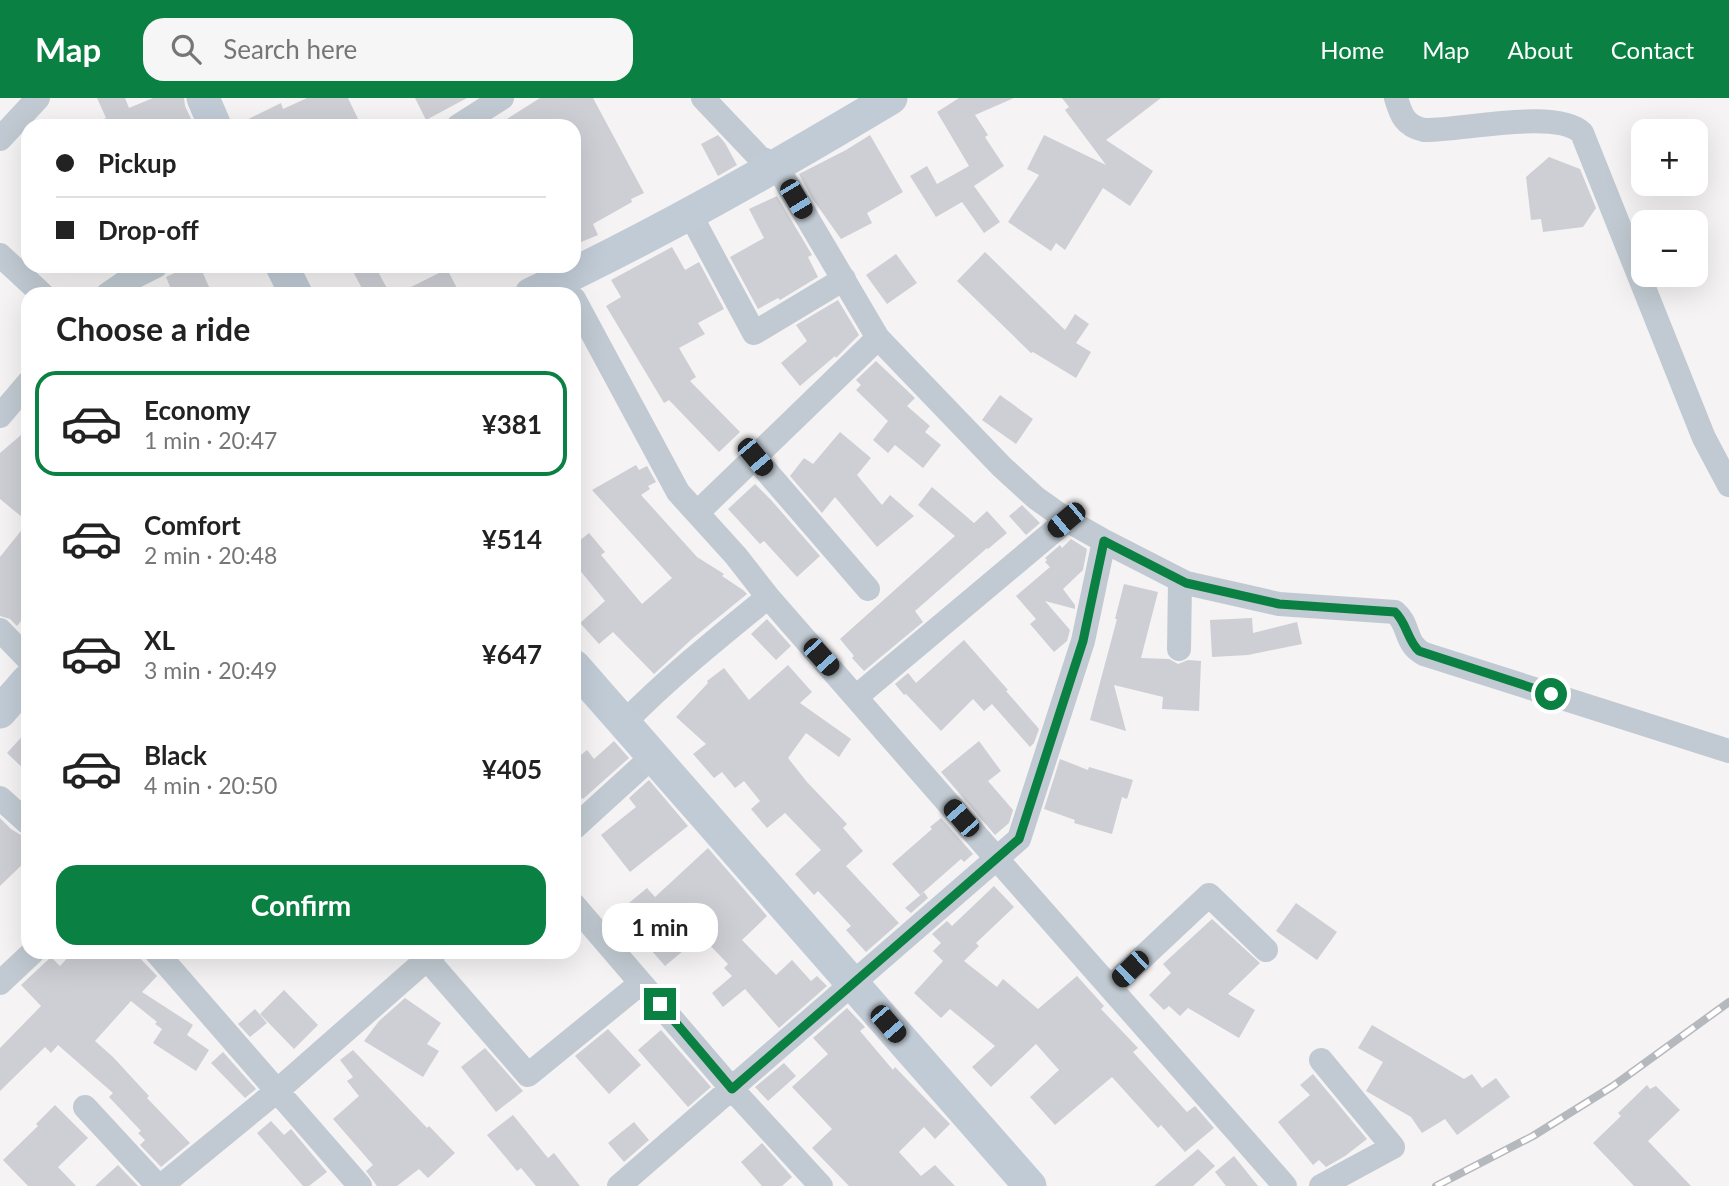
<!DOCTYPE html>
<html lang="en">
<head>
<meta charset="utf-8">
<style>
  body { margin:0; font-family:Lato,sans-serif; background:#f6f6f6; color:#222; height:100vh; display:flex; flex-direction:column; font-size:26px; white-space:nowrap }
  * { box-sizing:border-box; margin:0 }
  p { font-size:23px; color:#767676 }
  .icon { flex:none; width:38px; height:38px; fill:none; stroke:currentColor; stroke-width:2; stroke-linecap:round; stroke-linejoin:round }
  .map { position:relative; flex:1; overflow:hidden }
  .panel { position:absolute; left:21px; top:189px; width:560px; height:672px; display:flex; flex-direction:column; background:#fff; border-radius:21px; box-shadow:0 7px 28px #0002 }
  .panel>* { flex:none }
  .hud { position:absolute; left:21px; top:21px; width:560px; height:154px; border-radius:21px; box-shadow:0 7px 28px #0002; display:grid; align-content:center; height:154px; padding:0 35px; background:#fff }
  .buttons { position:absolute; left:1631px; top:21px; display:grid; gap:14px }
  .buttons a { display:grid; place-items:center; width:77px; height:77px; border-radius:14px; background:#fff; box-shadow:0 7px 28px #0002; font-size:35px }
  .end { position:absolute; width:32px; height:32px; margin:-16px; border:9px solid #0b8043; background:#fff; box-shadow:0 0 0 4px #fff }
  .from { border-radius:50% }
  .bubble { position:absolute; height:49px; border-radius:21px; background:#fff; box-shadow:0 7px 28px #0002; font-size:23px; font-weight:700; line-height:49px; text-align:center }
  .car { position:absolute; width:21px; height:42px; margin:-21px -10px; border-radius:9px; box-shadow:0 0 5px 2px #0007; background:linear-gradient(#222 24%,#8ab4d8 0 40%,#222 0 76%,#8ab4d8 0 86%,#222 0) }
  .hud b { display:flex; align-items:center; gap:24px; height:66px; font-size:26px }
  .hud b+b { border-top:2px solid #e0e0e0 }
  .hud i { width:18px; height:18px; background:#222 }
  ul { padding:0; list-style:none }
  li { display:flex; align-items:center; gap:21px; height:105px; margin:0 14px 10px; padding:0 21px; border:4px solid transparent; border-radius:21px }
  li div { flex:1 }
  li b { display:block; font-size:26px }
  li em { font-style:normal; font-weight:700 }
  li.selected { border-color:#0b8043 }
  li>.icon { width:63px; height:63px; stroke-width:1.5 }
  h2 { padding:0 35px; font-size:32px; line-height:84px }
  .action { display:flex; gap:14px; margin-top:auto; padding:14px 35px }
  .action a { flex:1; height:80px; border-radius:21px; background:#0b8043; color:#fff; font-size:28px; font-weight:700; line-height:80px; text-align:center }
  header { display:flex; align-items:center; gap:42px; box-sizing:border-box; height:98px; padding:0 35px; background:#0b8043; color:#fff }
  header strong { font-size:33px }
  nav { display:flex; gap:38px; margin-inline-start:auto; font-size:24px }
  .search { width:490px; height:63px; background:#f6f6f6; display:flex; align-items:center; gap:18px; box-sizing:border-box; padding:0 24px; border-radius:21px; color:#767676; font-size:26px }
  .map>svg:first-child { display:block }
  .building { fill:#cdcfd5 }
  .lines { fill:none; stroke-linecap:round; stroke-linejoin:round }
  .street { stroke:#c1cad2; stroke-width:24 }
  .secondary { stroke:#c1cbd6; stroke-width:33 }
  .rail-casing { stroke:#b5b8bd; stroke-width:8 }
  .rail { stroke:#fff; stroke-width:5; stroke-dasharray:16; stroke-linecap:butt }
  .route { stroke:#0b8043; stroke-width:9 }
</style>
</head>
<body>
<header>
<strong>Map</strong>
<div class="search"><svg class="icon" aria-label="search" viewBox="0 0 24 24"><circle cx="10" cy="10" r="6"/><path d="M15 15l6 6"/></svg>Search here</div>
<nav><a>Home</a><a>Map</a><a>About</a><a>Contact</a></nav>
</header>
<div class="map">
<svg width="1729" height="1088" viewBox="0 0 1729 1088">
  <rect width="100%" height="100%" fill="#f5f3f3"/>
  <path class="building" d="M97,0h28l4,10 24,-10h31l1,8 7,15 -10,5h-95l19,-8z
    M307,0h41l11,23 -10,5h-115l47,-23 2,6z
    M415,0h52l-41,22z
    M540,0h53l51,95 -13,6 1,3 -39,22 5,11 -17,7 -4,-9 -3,1v-108h-78z
    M959,0h55l-39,17 13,20 -3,2 19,29 -30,20 26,36 -16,11 -22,-31 -26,15 -26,-41 17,-10 10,18 32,-18 -32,-54z
    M1062,0h99l-55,42 47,31 -23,35 -27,-18 -38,62 -9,-7 -5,8 -43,-29 31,-47 -12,-6 17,-34 62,30 -41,-55 4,-3z
    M718,37l7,8 12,22 -19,11 -17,-32z
    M870,37l33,57 -36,21 5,10 -31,16 -29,-41 -13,-24 47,-24z
    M1549,59l31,12 16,39 -13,19 -40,5 -2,-13 -10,1 -5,-43z
    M777,98l35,59 -4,2 10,20 -38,23 -2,-2 -20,11 -28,-52 34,-19 -15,-29z
    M672,149l13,23 14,-8 25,47 -26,14 7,11 -26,14 17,29 -6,4 50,51 -21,20 -50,-52 -5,3 -58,-97 15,-9 -10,-17z
    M985,154l80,78 10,-16 14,10 -13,19 15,9 -15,26 -43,-26 -2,1 -74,-72z
    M896,156l21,29 -30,21 -21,-29z
    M189,168h11l12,28h-39l-7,-17z
    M350,168h25l15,28h-25z
    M447,171l13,25h-63z
    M838,202l21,35 -23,23 -1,-2 -35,30 -19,-23 26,-22 -11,-16z
    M876,263l39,37 -8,8 23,20 -5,6 16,13 -18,23 -28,-23 -7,8 -15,-13 15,-19 -32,-31 5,-5 -5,-5z
    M1000,297l33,24 -17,25 -34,-24z
    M28,331v183l-11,14 -7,-7 -10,-3v-59l28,-35 -28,-23v-46z
    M840,334l31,26 -14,17 25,30 8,-10 24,21 -37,31 -42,-50 -13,16 -32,-37 14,-18 9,6z
    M636,367l3,5 8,-4 9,16 -8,4 2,3 -9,6 56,62 27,17 -2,2 21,14 4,4 -54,44 -39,36 -41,-42 -14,12 -19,-21 25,-22 -31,-38v-18l15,-12 16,19 -4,3 41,49 30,-26 -80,-88z
    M755,386l16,16 49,56 -23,21 -33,-36 -4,3 -32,-35z
    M932,389l42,36 13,-12 20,22 -19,16 -1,-1 -72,63 8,11 -59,49 -12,-13 2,-2 -14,-17 115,-103 -37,-31z
    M1022,407l18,18 -14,12 -17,-19z
    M1071,441l16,10 -4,21 -20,19 12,16v4l-30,-8 25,29 -3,11 -13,11 -24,-28 6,-5 -20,-23 34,-29 -5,-5 2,-2 -2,-2 15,-13 2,3z
    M1124,486l34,8 -17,66 28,1 9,5 10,-4 13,1 -2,50 -37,-2 1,-12 -49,-12 12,46 -36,-11 27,-101h-2z
    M1252,520l1,15 44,-11 5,22 -54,11 -36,2 -2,-37z
    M767,521l24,27 -15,14 -25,-26z
    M964,542l44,50 -2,1 33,38 -5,14 -4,4 -38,-43 -8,7 -11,-12 -32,32 -35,-37 -2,1 -9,-11 13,-11 8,10z
    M788,567l24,27 -12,11 51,36 -12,18 -33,-24 -18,25 19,24 40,42 -4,4 20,23 -17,15 53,57 -33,29 -20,-22 5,-4 -33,-35 -4,4 -19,-21 26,-24 -36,-37 -18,15 -16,-19 9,-8 -16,-20 -9,7 -13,-16 -8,6 -21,-24 13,-10 -30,-27 32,-34 -1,-2 17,-13 25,32z
    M28,632v43l-21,-20z
    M614,643l15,17 -46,41 -1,-1 -8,7v-44l13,-11 7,9z
    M979,643l22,30 -13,10 25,29 -4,13 -14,12 -54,-63z
    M1060,661l28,11 1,-3 44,13 -6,19 -5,-2 -10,37 -38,-11 1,-3 -31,-11z
    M649,682l39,46 -58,46 -29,-37 35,-28 -7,-9z
    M0,720l11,11 13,8h4v22l-28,27z
    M941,720l32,36 -9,8 -3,-3 -41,36 -28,-31 40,-35 -2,-2z
    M708,750l59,68 -25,24 34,35 16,-15 19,21 6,-5 10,10 -48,42 -34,-39 -22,18 -11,-14 20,-17 -8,-8 4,-4 -27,-28 -36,30 -47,-54 29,-24 8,9z
    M994,788l20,21 -38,36 3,3 -15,15 33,26 6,-8 35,30 39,-33 27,30 -3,3 37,39 -5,4 54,60 8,-6 19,22 -29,24 -24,-27 -3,3 -46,-51 -57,48 -25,-28 29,-27 -23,-26 -45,43 -19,-20 23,-21 -45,-37 -9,9 -27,-25 29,-32 -10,-10 8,-8 -9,-9 15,-13 5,5z
    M924,794l4,6 -17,15 -6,-5z
    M1296,805l41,29 -20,28 -41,-29z
    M1212,821l48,44 -32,31 27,16 -16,28 -51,-30 -8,8 -11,-10 -5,4 -15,-15 22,-22 -8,-9z
    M73,854h61l23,24 -15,16 51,33 -6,10 22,15 -13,21 -43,-28 9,-14 -7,-5 2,-2 -26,-21 -36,40 18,16 36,39 -2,2 43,45 -29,24 -21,-22 5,-5 -7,-7 3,-2 -32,-34 4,-4 -55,-48 -7,8 -6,-6 -45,44v-43l41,-42 -20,-21 30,-28 9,9z
    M284,892l34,35 -24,24 -34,-35z
    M405,900l36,25 -14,21 12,7 -16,26 -59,-36 15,-20z
    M847,910l18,19 -5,4 33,39 2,-3 55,57 -15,15 -11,-12 -25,25 22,24 14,-11 20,21h-106l-37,-38 20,-19 -40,-42 36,-33 -15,-16z
    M255,911l12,14 -17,14 -12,-13z
    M1372,927l92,54 8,-5 10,14 14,-10 14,19 -53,38 -12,-16 -23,14 -11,-16 -45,-26 17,-29 -25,-14z
    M608,931l33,36 -32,29 -34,-38z
    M661,932l50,57 -23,20 -50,-57z
    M485,950l38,43 -27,21 -35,-45z
    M353,952l74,78 2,-2 26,27 -27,25 -9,-9 -22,17h-20l-11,-15 7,-6 -40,-46 26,-23 -12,-15 6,-4 -13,-17z
    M223,954l33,37 -11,9 -34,-35z
    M784,965l12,13 -28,25 -13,-14z
    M1313,976l54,65 -22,17 -19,11 -7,-7 -6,5 -35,-43 32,-27 -10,-10z
    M1647,987l3,4 6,-3 24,24 -32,31 43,45h-57l-41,-43 28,-27 -3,-3z
    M55,1007l33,33 -30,29 18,19h-48l-25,-26 35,-34 -2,-2z
    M513,1017l35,43 6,-5 26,33h-44l-15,-18 -4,3 -30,-36z
    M271,1023l13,14 7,-6 36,43 -18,14h-6l-46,-53z
    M634,1024l15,18 -25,22 -16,-19z
    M762,1045l30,34 -10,9h-20l-21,-24z
    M1198,1051l17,17 -22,20h-39z
    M1234,1058l24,30h-32l-11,-14z
    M118,1067l20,21h-43z"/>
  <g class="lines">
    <path class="street" d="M1396,0c5,17 9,28 28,32 36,1 133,-22 158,3l122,305 25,47
      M458,28l44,-28
      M0,41l38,-41
      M690,116l64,119 90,-54
      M0,157l42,39
      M108,196l22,-15 26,-13
      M574,201l104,193 58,64 32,41 229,262 288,327
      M0,318l28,-33
      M755,360l113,131
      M697,415l181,-175
      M1104,443l82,42 93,21 116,8c15,12 9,32 29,42l305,97
      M0,532l28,29
      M1179,551l1,-68
      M856,599l211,-177
      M624,625c45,-46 95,-86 144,-126
      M0,700l28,25
      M574,730l79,-72
      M574,807l158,184 89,97
      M156,854l204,234
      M427,861l101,116 113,-92
      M0,885l33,-31
      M1111,889l98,-92 57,55
      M1321,962l72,87 -72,39
      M85,1009l73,79
      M161,1088l116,-95 158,-139
      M619,1088l400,-347 64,-198 21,-100 -37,-21 -31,-22 -34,-31 -124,-129 -102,-173 -17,-8 -56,-59"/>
    <path class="secondary" d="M203,0l12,28
      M282,168l14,28
      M531,196c124,-58 243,-126 360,-196
      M574,568l456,520
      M0,614l28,-32"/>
    <g class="rail-casing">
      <path id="rail" d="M1436,1088l97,-50 80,-50 116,-84"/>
    </g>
    <use href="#rail" class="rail"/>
  </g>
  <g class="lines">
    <path class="route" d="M660,906l72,85 287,-250 64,-198 21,-100 82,42 93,21 116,8c12,11 12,28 24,39l132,43"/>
  </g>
</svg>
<div class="buttons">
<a>+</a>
<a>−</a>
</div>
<i class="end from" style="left:1551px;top:596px"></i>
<i class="end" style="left:660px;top:906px"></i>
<div class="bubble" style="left:602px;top:805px;width:116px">1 min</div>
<i class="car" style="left:796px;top:101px;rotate:149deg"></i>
<i class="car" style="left:755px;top:359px;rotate:140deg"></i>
<i class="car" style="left:1066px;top:422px;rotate:230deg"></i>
<i class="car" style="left:821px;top:559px;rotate:138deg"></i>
<i class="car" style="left:961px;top:720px;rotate:319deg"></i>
<i class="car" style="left:1130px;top:871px;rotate:226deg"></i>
<i class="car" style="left:888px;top:926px;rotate:139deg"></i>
<div class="hud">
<b><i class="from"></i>Pickup</b>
<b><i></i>Drop-off</b>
</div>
<section class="panel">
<h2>Choose a ride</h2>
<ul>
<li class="selected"><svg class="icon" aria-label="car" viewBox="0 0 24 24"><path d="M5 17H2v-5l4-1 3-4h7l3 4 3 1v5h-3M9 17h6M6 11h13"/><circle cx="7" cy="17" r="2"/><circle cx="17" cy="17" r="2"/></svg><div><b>Economy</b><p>1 min · 20:47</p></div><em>¥381</em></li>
<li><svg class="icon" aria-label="car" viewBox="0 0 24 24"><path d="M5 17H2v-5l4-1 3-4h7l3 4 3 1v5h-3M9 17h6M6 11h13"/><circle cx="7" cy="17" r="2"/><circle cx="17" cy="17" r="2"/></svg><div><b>Comfort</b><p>2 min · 20:48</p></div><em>¥514</em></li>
<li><svg class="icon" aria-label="car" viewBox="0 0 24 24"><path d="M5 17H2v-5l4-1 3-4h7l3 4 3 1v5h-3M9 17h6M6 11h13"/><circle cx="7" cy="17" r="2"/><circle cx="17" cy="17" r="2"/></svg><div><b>XL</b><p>3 min · 20:49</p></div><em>¥647</em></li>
<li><svg class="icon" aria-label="car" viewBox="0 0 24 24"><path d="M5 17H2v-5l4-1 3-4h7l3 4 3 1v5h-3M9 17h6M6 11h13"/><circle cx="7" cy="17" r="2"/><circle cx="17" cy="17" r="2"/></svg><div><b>Black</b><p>4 min · 20:50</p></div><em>¥405</em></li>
</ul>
<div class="action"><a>Confirm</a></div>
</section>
</div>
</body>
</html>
